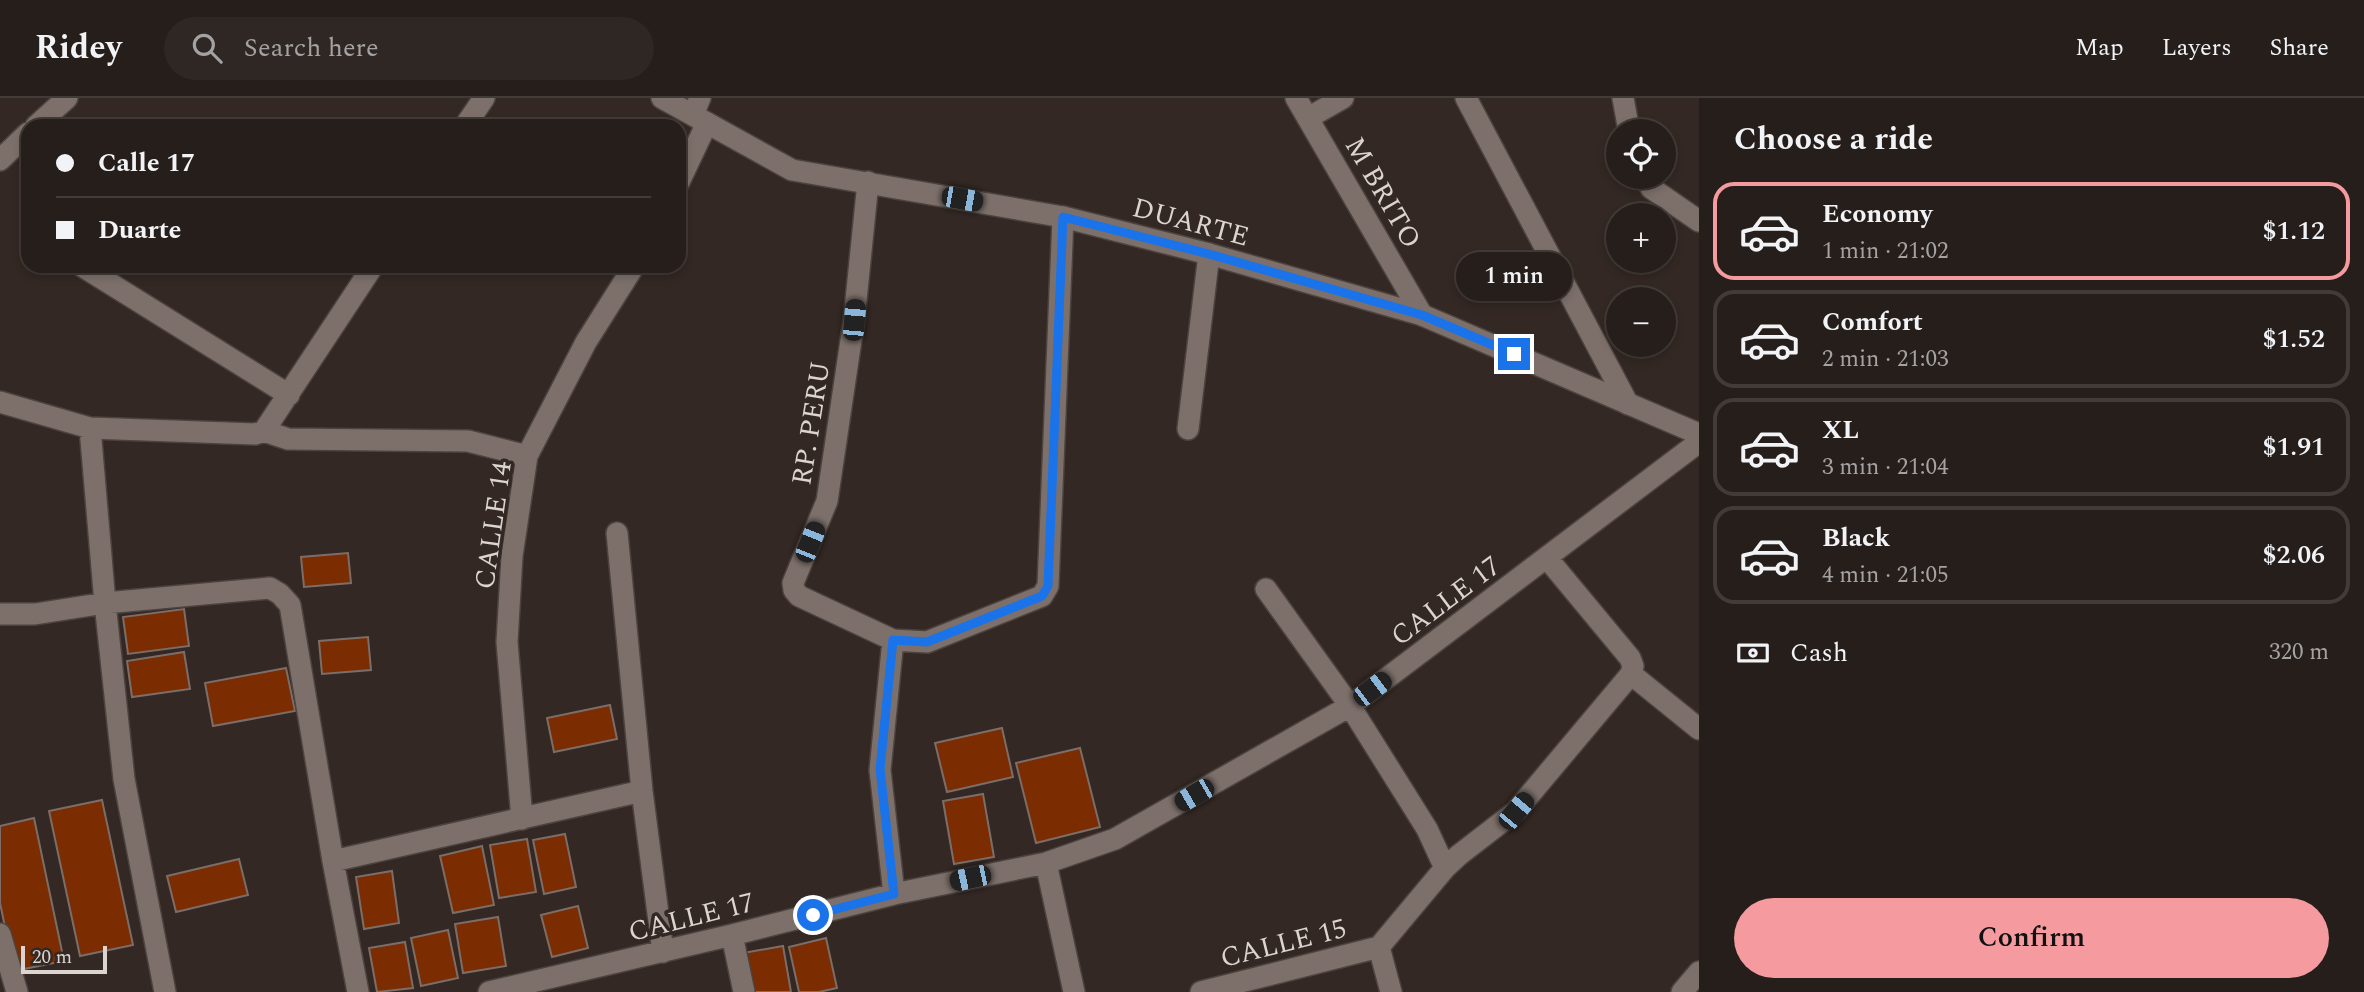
<!DOCTYPE html>
<html lang="en">
<head>
<meta charset="utf-8">
<style>
  body { margin:0; font-family:Spectral,serif; background:#2e2723; color:#f1f3f6; height:100vh; display:flex; flex-direction:column; font-size:26px; white-space:nowrap }
  * { box-sizing:border-box; margin:0 }
  p { font-size:23px; color:#a4a2a2 }
  .icon { flex:none; width:38px; height:38px; fill:none; stroke:currentColor; stroke-width:2; stroke-linecap:round; stroke-linejoin:round }
  .map { position:relative; flex:1; overflow:hidden }
  .side { display:flex; flex-direction:column; background:#261e1a; width:665px }
  .side>* { flex:none }
  .hud { position:absolute; left:21px; top:21px; width:665px; height:154px; border-radius:21px; box-shadow:0 4px 10px #0003,0 0 0 2px #423c39; display:grid; align-content:center; height:154px; padding:0 35px; background:#261e1a }
  .buttons { position:absolute; left:1606px; top:21px; display:grid; gap:14px }
  .buttons a { display:grid; place-items:center; width:70px; height:70px; border-radius:50%; background:#261e1a; box-shadow:0 4px 10px #0003,0 0 0 2px #423c39; font-size:35px }
  .scale { position:absolute; left:21px; bottom:18px; width:86px; box-sizing:border-box; padding-left:7px; border:4px solid #dbd4d1; border-top:0; font-size:19px; line-height:24px; white-space:nowrap; color:#dbd4d1; -webkit-text-stroke:5px #332823; paint-order:stroke }
  .end { position:absolute; width:32px; height:32px; margin:-16px; border:9px solid #1a73e8; background:#fff; box-shadow:0 0 0 4px #fff }
  .from { border-radius:50% }
  .bubble { position:absolute; height:49px; border-radius:24px; background:#261e1a; box-shadow:0 4px 10px #0003,0 0 0 2px #423c39; font-size:23px; font-weight:600; line-height:49px; text-align:center }
  .car { position:absolute; width:21px; height:42px; margin:-21px -10px; border-radius:9px; box-shadow:0 0 5px 2px #0007; background:linear-gradient(#222 24%,#8ab4d8 0 40%,#222 0 76%,#8ab4d8 0 86%,#222 0) }
  .hud b { display:flex; align-items:center; gap:24px; height:66px; font-size:26px }
  .hud b+b { border-top:2px solid #423c39 }
  .hud i { width:18px; height:18px; background:#f1f3f6 }
  ul { padding:0; list-style:none }
  li { display:flex; align-items:center; gap:21px; height:98px; margin:0 14px 10px; padding:0 21px; border:4px solid #423c39; border-radius:21px }
  li div { flex:1 }
  li b { display:block; font-size:26px }
  li em { font-style:normal; font-weight:600 }
  li.active { border-color:#f59b9f }
  li>.icon { width:63px; height:63px; stroke-width:1.5 }
  h2 { padding:0 35px; font-size:32px; line-height:84px }
  .pay { display:flex; align-items:center; gap:18px; height:77px; padding:0 35px; font-size:26px }
  .pay p { margin-inline-start:auto }
  .button { display:flex; gap:14px; margin-top:auto; padding:14px 35px }
  .button a { flex:1; height:80px; border-radius:42px; background:#f59b9f; color:#111; font-size:28px; font-weight:600; line-height:80px; text-align:center }
  header { display:flex; align-items:center; gap:42px; box-sizing:border-box; height:98px; padding:0 35px; background:#261e1a; border-bottom:2px solid #423c39 }
  header strong { font-size:33px }
  nav { display:flex; gap:38px; margin-inline-start:auto; font-size:24px }
  .search { width:490px; height:63px; background:#2e2723; display:flex; align-items:center; gap:18px; box-sizing:border-box; padding:0 24px; border-radius:38px; color:#a4a2a2; font-size:26px }
  main { display:flex; flex:1; min-height:0 }
  .map>svg:first-child { display:block }
  .building { fill:#7b2c00; stroke:#7b6d68; stroke-width:2 }
  .lines { fill:none; stroke-linecap:round; stroke-linejoin:round }
  .street-casing { stroke:#4c433f; stroke-width:24 }
  .secondary-casing { stroke:#4c433f; stroke-width:24 }
  .street { stroke:#7d706b; stroke-width:21 }
  .secondary { stroke:#7d706b; stroke-width:21 }
  .route { stroke:#1a73e8; stroke-width:9 }
  .labels { text-anchor:middle; stroke-width:7; stroke-linejoin:round; paint-order:stroke }
  .street-label { font-size:28px; fill:#dbd4d1; stroke:#332823 }
</style>
</head>
<body>
<header>
<strong>Ridey</strong>
<div class="search"><svg class="icon" aria-label="search" viewBox="0 0 24 24"><circle cx="10" cy="10" r="6"/><path d="M15 15l6 6"/></svg>Search here</div>
<nav><a>Map</a><a>Layers</a><a>Share</a></nav>
</header>
<main>
<div class="map">
<svg width="1699" height="894" viewBox="0 0 1699 894">
  <rect width="100%" height="100%" fill="#332823"/>
  <path class="building" d="M348,455l3,30 -47,4 -3,-30z
    M184,511l5,37 -61,8 -5,-37z
    M368,539l3,33 -49,4 -3,-33z
    M184,554l6,37 -58,8 -5,-36z
    M286,570l9,43 -82,15 -8,-43z
    M610,607l7,34 -63,13 -7,-34z
    M1002,630l11,49 -66,15 -12,-49z
    M1080,650l20,79 -64,16 -20,-80z
    M983,696l11,63 -40,7 -11,-63z
    M102,702l31,145 -53,11 -31,-145z
    M34,720l30,143 -50,10 -14,-68v-77z
    M565,736l11,53 -32,7 -11,-54z
    M527,741l9,53 -37,6 -9,-53z
    M482,748l12,59 -41,8 -13,-57z
    M239,761l9,36 -72,17 -9,-36z
    M392,773l7,52 -35,6 -8,-52z
    M578,808l10,42 -36,9 -11,-42z
    M498,819l8,49 -43,7 -8,-49z
    M448,832l10,48 -37,8 -10,-48z
    M826,840l11,50 -18,4h-20l-10,-45z
    M405,844l8,46 -36,4 -8,-44z
    M783,848l8,46h-41l-7,-39z"/>
  <g class="lines">
    <g class="street-casing">
      <path id="street" d="M1296,0l126,217
        M1466,0l162,306
        M1623,0l6,33
        M693,17l7,-17
        M1308,20l35,-20
        M36,28l31,-28
        M465,28l19,-28
        M0,62l28,-27
        M1646,79l5,11 48,33
        M679,84l28,-59
        M868,84l-14,138 -27,181 -34,82 1,7 5,6 94,44 34,2 115,-46 6,-10 15,-369
        M82,168l207,129
        M0,304l90,26 165,6 9,-3 24,8 180,2 59,15
        M90,330l15,175 19,176 41,213
        M1188,331l21,-175
        M264,333l109,-165
        M617,435l25,258 21,161
        M1266,491l84,117 77,123 18,39
        M0,516h35l70,-11 165,-15 10,6 10,11 43,256 25,131
        M893,542l-13,130 14,124
        M1631,576l68,55
        M522,721l-15,-177 5,-86 15,-100 59,-114 48,-76
        M333,763l309,-70
        M1046,765l28,129
        M0,836l17,58
        M732,837l12,57
        M489,894l243,-57 162,-41 152,-31 69,-24 235,-133 349,-264
        M1201,894l178,-45
        M1391,894l-12,-45 66,-79 14,-13 57,-44 115,-137 2,-8 -3,-8 -83,-100
        M1682,894l17,-20"/>
    </g>
    <g class="secondary-casing">
      <path id="secondary" d="M662,0l130,72 271,47 146,37 213,61 277,119"/>
    </g>
    <use href="#street" class="street"/>
    <use href="#secondary" class="secondary"/>
  </g>
  <g class="lines">
    <path class="route" d="M813,817l81,-21 -14,-125 13,-129 34,2 115,-46 6,-10 15,-369 146,37 213,61 92,39"/>
  </g>
  <g class="labels">
    <g class="street-label">
      <text transform="translate(1384 94) rotate(60)" y="10">M BRITO</text>
      <text transform="translate(1191 123) rotate(15)" y="10">DUARTE</text>
      <text transform="translate(810 325) rotate(-81)" y="10">RP. PERU</text>
      <text transform="translate(492 427) rotate(-82)" y="10">CALLE 14</text>
      <text transform="translate(1445 502) rotate(-37)" y="10">CALLE 17</text>
      <text transform="translate(691 818) rotate(-14)" y="10">CALLE 17</text>
      <text transform="translate(1283 844) rotate(-14)" y="10">CALLE 15</text>
    </g>
  </g>
</svg>
<div class="buttons">
<a><svg class="icon" aria-label="locate" viewBox="0 0 24 24"><circle cx="12" cy="12" r="6"/><path d="M12 2v4M12 18v4M2 12h4M18 12h4"/></svg></a>
<a>+</a>
<a>−</a>
</div>
<div class="scale">20 m</div>
<i class="end from" style="left:813px;top:817px"></i>
<i class="end" style="left:1514px;top:256px"></i>
<div class="bubble" style="left:1456px;top:154px;width:116px">1 min</div>
<i class="car" style="left:962px;top:101px;rotate:100deg"></i>
<i class="car" style="left:854px;top:222px;rotate:5deg"></i>
<i class="car" style="left:810px;top:444px;rotate:22deg"></i>
<i class="car" style="left:1372px;top:591px;rotate:53deg"></i>
<i class="car" style="left:1194px;top:697px;rotate:240deg"></i>
<i class="car" style="left:1516px;top:713px;rotate:40deg"></i>
<i class="car" style="left:970px;top:780px;rotate:258deg"></i>
<div class="hud">
<b><i class="from"></i>Calle 17</b>
<b><i></i>Duarte</b>
</div>
</div>
<section class="side">
<h2>Choose a ride</h2>
<ul>
<li class="active"><svg class="icon" aria-label="car" viewBox="0 0 24 24"><path d="M5 17H2v-5l4-1 3-4h7l3 4 3 1v5h-3M9 17h6M6 11h13"/><circle cx="7" cy="17" r="2"/><circle cx="17" cy="17" r="2"/></svg><div><b>Economy</b><p>1 min · 21:02</p></div><em>$1.12</em></li>
<li><svg class="icon" aria-label="car" viewBox="0 0 24 24"><path d="M5 17H2v-5l4-1 3-4h7l3 4 3 1v5h-3M9 17h6M6 11h13"/><circle cx="7" cy="17" r="2"/><circle cx="17" cy="17" r="2"/></svg><div><b>Comfort</b><p>2 min · 21:03</p></div><em>$1.52</em></li>
<li><svg class="icon" aria-label="car" viewBox="0 0 24 24"><path d="M5 17H2v-5l4-1 3-4h7l3 4 3 1v5h-3M9 17h6M6 11h13"/><circle cx="7" cy="17" r="2"/><circle cx="17" cy="17" r="2"/></svg><div><b>XL</b><p>3 min · 21:04</p></div><em>$1.91</em></li>
<li><svg class="icon" aria-label="car" viewBox="0 0 24 24"><path d="M5 17H2v-5l4-1 3-4h7l3 4 3 1v5h-3M9 17h6M6 11h13"/><circle cx="7" cy="17" r="2"/><circle cx="17" cy="17" r="2"/></svg><div><b>Black</b><p>4 min · 21:05</p></div><em>$2.06</em></li>
</ul>
<div class="pay"><svg class="icon" aria-label="cash" viewBox="0 0 24 24"><path d="M3 7h18v10H3z"/><circle cx="12" cy="12" r="2"/></svg>Cash<p>320 m</p></div>
<div class="button"><a>Confirm</a></div>
</section>
</main>
</body>
</html>
